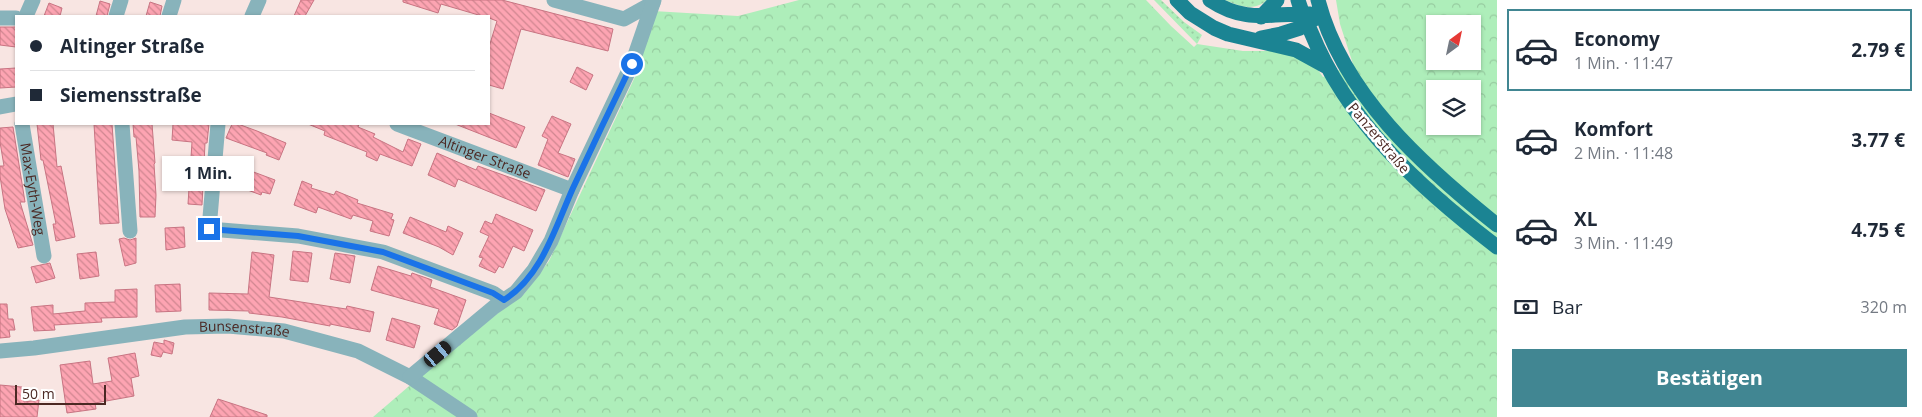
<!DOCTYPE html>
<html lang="de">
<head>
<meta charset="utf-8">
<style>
  body { margin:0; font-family:"Open Sans",sans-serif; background:#f6f6f7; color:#1f2937; height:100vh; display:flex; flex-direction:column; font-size:19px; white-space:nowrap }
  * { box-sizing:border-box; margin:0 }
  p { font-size:16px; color:#747a83 }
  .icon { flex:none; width:28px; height:28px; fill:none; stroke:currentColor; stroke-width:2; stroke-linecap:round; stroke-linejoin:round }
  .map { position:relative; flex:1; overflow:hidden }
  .details { display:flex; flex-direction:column; background:#fff; width:425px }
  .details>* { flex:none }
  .guide { position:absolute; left:15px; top:15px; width:475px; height:110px; border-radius:0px; box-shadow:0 1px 4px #0004; display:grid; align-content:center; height:110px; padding:0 15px; background:#fff }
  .needle { width:32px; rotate:33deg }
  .controls { position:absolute; left:1426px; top:15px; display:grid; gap:10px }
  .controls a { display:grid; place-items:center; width:55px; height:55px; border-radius:0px; background:#fff; box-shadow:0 1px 4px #0004; font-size:25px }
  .scale { position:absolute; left:15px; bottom:12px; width:91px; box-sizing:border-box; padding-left:5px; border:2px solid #4b2823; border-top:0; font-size:14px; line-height:18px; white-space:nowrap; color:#4b2823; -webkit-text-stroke:4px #fff; paint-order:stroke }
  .end { position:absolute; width:22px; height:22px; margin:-11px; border:6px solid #1a73e8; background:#fff; box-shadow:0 0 0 2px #fff }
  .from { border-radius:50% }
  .bubble { position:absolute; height:35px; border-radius:0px; background:#fff; box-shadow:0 1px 4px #0004; font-size:16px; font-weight:700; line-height:35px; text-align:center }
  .car { position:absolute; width:15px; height:30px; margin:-15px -8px; border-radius:6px; box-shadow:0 0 4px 1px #0007; background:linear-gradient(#222 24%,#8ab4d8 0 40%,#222 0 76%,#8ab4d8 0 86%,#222 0) }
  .guide b { display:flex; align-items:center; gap:18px; height:48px; font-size:19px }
  .guide b+b { border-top:1px solid #e0e1e3 }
  .guide i { width:12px; height:12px; background:#1f2937 }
  ul { padding:9px 0 0; list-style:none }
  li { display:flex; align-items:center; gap:15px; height:82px; margin:0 10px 8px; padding:0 5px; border:2px solid transparent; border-radius:0px }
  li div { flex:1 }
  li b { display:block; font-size:19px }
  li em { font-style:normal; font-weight:700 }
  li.on { border-color:#418692 }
  li>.icon { width:45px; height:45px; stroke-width:1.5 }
  .pay { display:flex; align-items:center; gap:12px; height:55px; padding:0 15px; font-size:19px }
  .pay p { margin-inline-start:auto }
  .button { display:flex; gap:10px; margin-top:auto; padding:10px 15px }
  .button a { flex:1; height:58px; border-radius:0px; background:#418692; color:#fff; font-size:20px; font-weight:700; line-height:58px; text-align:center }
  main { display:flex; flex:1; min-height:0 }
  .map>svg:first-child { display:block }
  .grass { fill:url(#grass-dots) }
  .forest { fill:url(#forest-crowns); fill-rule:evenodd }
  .building { fill:url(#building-back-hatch); stroke:#c87482 }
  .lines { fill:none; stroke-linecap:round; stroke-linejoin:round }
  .minor { stroke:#88b3bb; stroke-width:15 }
  .major { stroke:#1b8493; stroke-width:15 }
  .route { stroke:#1a73e8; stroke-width:6 }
  .labels { text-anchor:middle; stroke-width:5; stroke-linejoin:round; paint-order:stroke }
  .street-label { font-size:14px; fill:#4b2823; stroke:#fff }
</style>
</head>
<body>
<main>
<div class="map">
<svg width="1497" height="417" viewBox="0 0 1497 417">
  <defs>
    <pattern id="grass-dots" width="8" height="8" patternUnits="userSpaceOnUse" patternTransform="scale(1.25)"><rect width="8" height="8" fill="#aeeeba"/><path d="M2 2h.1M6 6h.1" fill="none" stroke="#97cca0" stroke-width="1.8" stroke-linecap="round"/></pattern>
    <pattern id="forest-crowns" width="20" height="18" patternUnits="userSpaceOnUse" patternTransform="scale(1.25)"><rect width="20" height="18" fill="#aeeeba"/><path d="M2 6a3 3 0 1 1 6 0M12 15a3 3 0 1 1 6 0" fill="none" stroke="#97cca0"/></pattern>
    <pattern id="building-back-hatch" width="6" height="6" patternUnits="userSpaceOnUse" patternTransform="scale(1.25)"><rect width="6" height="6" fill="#fda4b2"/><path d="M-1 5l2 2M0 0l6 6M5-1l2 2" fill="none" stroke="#cf8690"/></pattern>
  </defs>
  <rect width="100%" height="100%" fill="#f8e5e2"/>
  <path class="grass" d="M1154,0h7l23,22 18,13 -5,9z
    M1225,0h42c-13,12 -28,6 -42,0z"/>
  <path class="forest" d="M799,0h347l25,26 23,21 3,-3 46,7h43l32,19 5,7 30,-13 -13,-40 -4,-24h161v417h-1124l70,-60 69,-55 12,-8 25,-33 91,-195 13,-55 85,5zM1435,24h37v37h-37zM1435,89h37v37h-37z"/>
  <path class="building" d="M301,0h13l-9,16h-11z
    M403,0h99l111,29 -5,22 -87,-22 -18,60 -14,-4v-38l8,-26 -8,-3v-2h-7l-41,-12 -3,9 -35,-11z
    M100,1l10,3 -3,12h-11z
    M150,2l12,4 -2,10h-14z
    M49,3l13,5 -2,8h-16z
    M0,27h16v20l-16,-2z
    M577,67l16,8 -7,15 -16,-8z
    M16,68v19l-16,1v-19z
    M489,113l36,14 -9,21 -61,-24h34z
    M552,116l19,8 -13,29 17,6 -7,18 -30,-12 10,-26 -6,-3z
    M37,124h16l4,43 4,-1 14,71 -19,4 -3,-17h3l-13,-64h-2z
    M94,124h18l7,99 -19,1z
    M133,124h19l3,39 -1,1 2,31 -1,22h-15l-1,-46 -3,-34h-2z
    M173,124h36l-2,19h-2l-3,62 -14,-1 4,-62 -20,-2z
    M232,124h6l19,7 29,12 -7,17 -13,-5 1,-2 -41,-15z
    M308,124h51l-1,3 17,7 -2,3 30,15 5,-13 13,5 -9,22 -32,-12 -3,7 -11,-5 1,-4 -43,-17 1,-4z
    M13,127l12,75h-5l13,43 -15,3 -13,-39 -5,-33v-10h4l-4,-24v-14z
    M437,153l39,17 2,-4 67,24 -9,21 -78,-32 -3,8 -27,-12z
    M251,171l24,9 -5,14 -8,-2 -1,3 -16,-6z
    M302,181l10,4 -1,3 23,7 2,-4 22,9 -1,3 36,11 -2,5 3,1 -5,16 -19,-5 3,-10 -20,-6 -2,4 -33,-12 -2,6 -22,-8z
    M496,214l37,16 -9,21 -11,-5 -10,22 -4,-2 -4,7 -16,-7 4,-8 -4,-1 10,-21 -9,-4 5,-11 7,3z
    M410,217l36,15 2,-6 15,7 -10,22 -14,-8 -36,-14z
    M184,227l1,20 -19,3 -1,-22z
    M124,238l6,2 6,-2v25l-11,3 -6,-27z
    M293,251l19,2 -4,29 -18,-2z
    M96,252l3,24 -19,3 -3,-25z
    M252,252l22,3 -5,42 77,12 1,-3 27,6 -4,20 -40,-8v2l-48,-9 -33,-4v-2l-40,-1v-17l39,1z
    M335,253l20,3 -5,27 -20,-4z
    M50,263l5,15 -19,5 -5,-16z
    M378,266l33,10 1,-3 20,7 -2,7 36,13 -9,26 -5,4 -18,-6 5,-15 -68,-19z
    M180,284l1,27 -25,1 -1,-27z
    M137,289v28l-36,1 1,4 -48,3 1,5 -21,1 -3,-24 22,-2v9l32,-3v-8l30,-1v-12z
    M0,304h7l1,15h5l2,11h-6l1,7 -10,1z
    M392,318l28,8 -6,22 -28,-8z
    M164,340l10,3 -2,11 -9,-2 -2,5 -10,-2 3,-13 10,2z
    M135,353l4,23 -8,2 3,18 -39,7 1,6 -29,4 -7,-48 30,-4 3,23 19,-3 -4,-23z
    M0,385l22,2 2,15 15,-2 -2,17h-37z
    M218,399l49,16v2h-57z"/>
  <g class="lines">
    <g class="minor">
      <path d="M554,0l70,19 29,-16"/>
      <path d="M26,16l7,-16"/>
      <path d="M116,16l5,-16"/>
      <path d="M169,16l5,-16"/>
      <path d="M252,16l7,-16"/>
      <path d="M0,18h16"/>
      <path d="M0,107l16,-3"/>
      <path id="s1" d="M22,124l22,132"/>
      <path d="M122,124l8,107"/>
      <path d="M218,124l-9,105 89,7 85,16 110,41 10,7"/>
      <path id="s2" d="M397,124l175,66"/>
      <path id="s3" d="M0,351l34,-3 151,-21 43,-1 56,5 74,20 52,26 60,40"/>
      <path d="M410,377l84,-70 22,-15 18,-22 17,-29 21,-51 60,-126 22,-64"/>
    </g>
    <path class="major" d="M1177,0l13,13 24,15 14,6 68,16 31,17
      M1210,0c36,24 61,13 100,14
      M1298,0c3,11 8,21 13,32 37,91 109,156 186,215
      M1318,0c24,94 106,167 179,225
      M1261,17l16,-17
      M1261,38l20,-4 19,-6 16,-10"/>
  </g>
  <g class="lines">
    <path class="route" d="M209,229l89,7 85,16 110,41 11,7c38,-24 51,-72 69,-112 19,-41 39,-83 59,-124"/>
  </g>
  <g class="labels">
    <g class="street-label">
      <text transform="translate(1379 138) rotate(50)" y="5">Panzerstraße</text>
      <text dy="5" stroke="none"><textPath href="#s2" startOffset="94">Altinger Straße</textPath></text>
      <text dy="5" stroke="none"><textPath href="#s1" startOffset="66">Max-Eyth-Weg</textPath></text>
      <text dy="5" stroke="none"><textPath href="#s3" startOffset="246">Bunsenstraße</textPath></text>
    </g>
  </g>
</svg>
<div class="controls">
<a><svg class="needle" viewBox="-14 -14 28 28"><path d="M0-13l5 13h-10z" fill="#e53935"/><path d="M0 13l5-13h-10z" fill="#747a83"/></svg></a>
<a><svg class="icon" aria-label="layers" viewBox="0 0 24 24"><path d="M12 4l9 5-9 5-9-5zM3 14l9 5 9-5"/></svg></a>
</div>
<div class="scale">50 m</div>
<i class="end from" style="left:632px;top:64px"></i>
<i class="end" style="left:209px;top:229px"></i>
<div class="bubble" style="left:162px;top:156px;width:92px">1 Min.</div>
<i class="car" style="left:438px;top:354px;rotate:50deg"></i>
<div class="guide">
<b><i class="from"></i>Altinger Straße</b>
<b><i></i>Siemensstraße</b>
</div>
</div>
<section class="details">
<ul>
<li class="on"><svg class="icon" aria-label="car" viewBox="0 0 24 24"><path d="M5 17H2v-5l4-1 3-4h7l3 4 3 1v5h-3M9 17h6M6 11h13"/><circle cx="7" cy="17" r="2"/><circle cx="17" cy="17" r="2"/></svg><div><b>Economy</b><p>1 Min. · 11:47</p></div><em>2.79 €</em></li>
<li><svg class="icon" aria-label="car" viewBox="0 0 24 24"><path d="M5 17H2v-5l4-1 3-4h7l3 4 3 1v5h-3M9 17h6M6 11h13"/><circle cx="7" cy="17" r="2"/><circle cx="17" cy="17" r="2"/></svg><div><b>Komfort</b><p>2 Min. · 11:48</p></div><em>3.77 €</em></li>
<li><svg class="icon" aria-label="car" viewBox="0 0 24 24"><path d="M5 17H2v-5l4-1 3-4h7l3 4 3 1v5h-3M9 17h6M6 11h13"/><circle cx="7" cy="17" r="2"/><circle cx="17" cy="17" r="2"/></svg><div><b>XL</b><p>3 Min. · 11:49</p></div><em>4.75 €</em></li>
</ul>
<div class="pay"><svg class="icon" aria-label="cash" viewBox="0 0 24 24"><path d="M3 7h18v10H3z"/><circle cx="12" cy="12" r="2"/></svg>Bar<p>320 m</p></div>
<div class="button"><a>Bestätigen</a></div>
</section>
</main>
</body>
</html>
